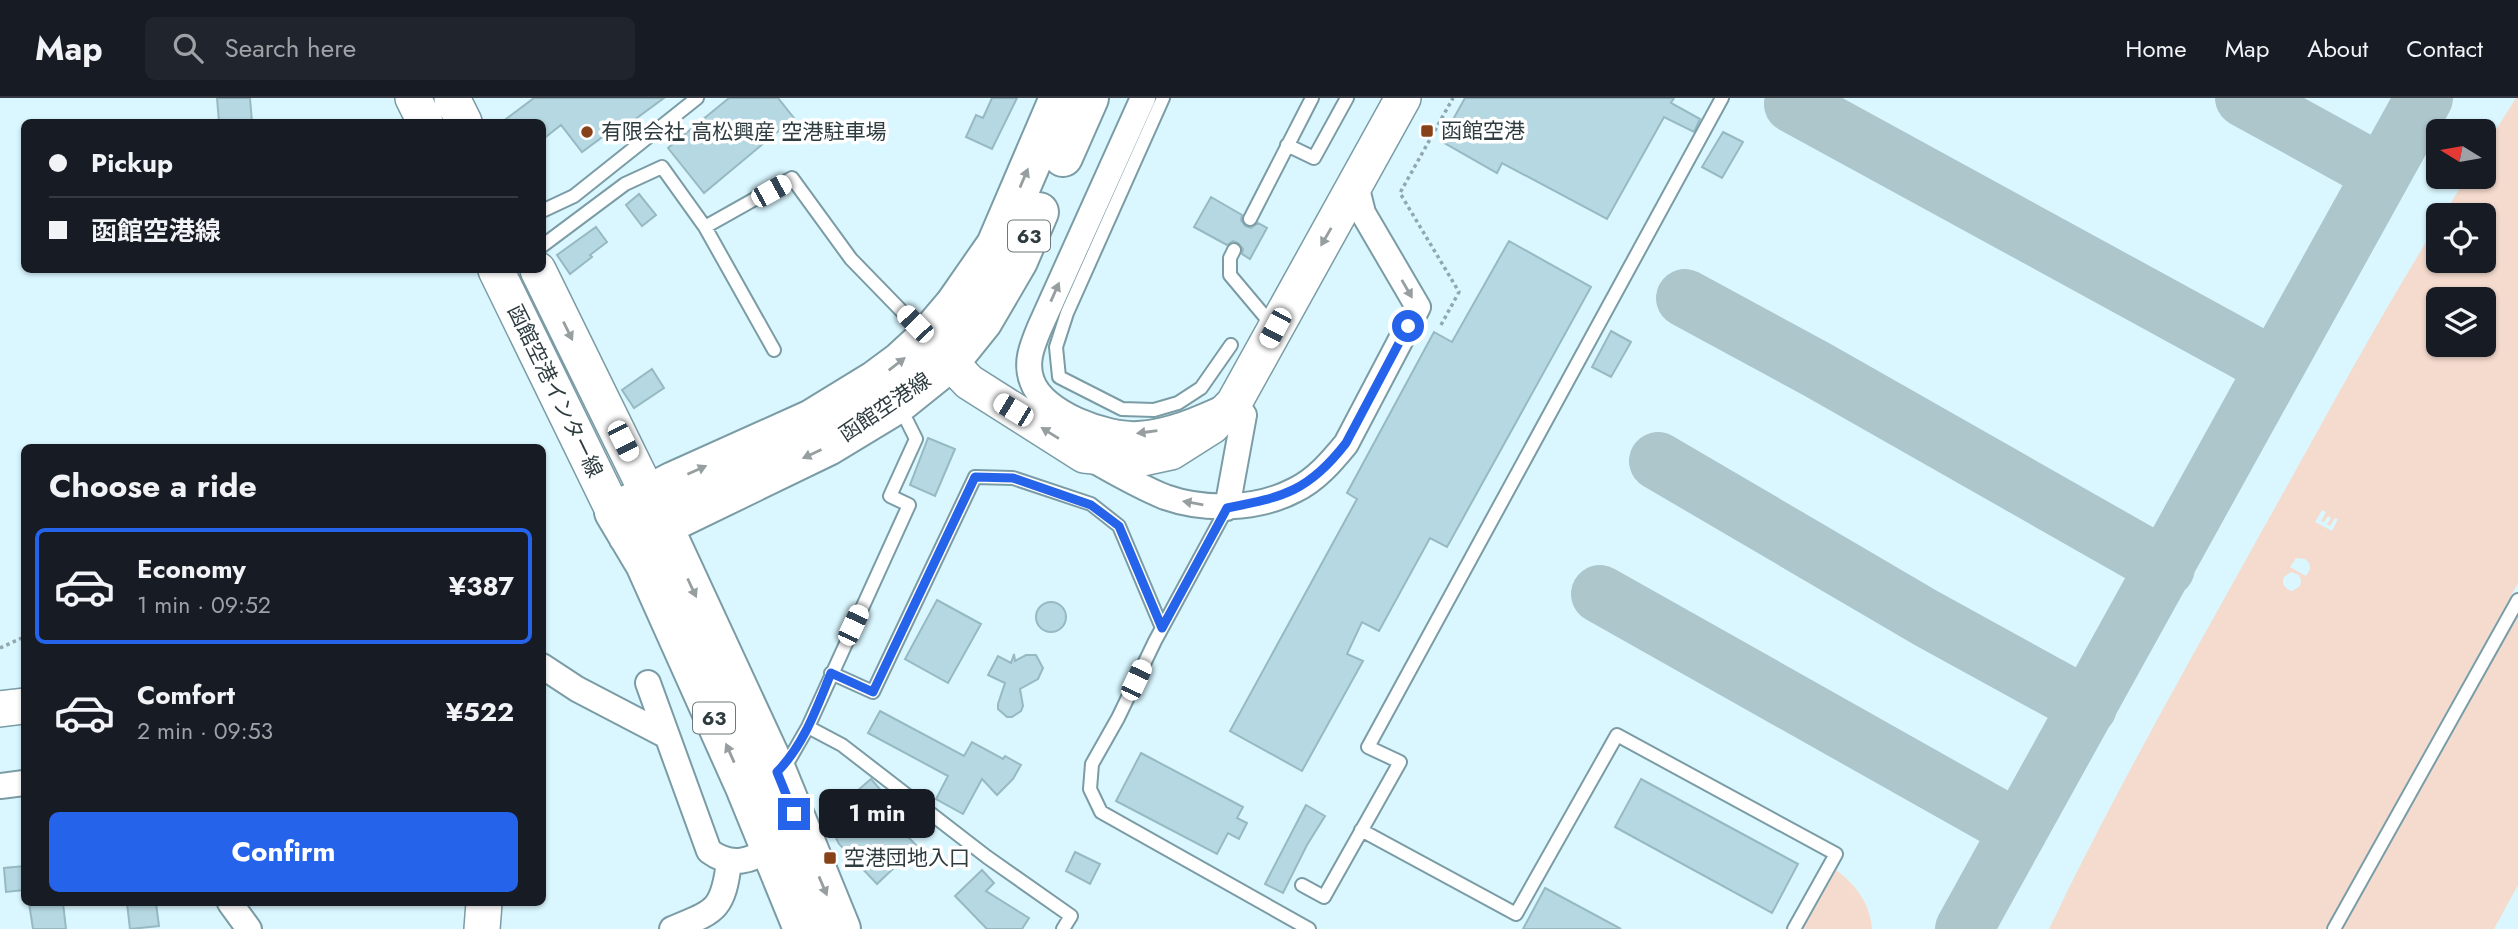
<!DOCTYPE html>
<html lang="en">
<head>
<meta charset="utf-8">
<style>
  body { margin:0; font-family:Jost,"Noto Sans JP",sans-serif; background:#20242c; color:#f1f3f6; height:100vh; display:flex; flex-direction:column; font-size:26px; white-space:nowrap }
  * { box-sizing:border-box; margin:0 }
  p { font-size:23px; color:#9ea1a6 }
  .icon { flex:none; width:38px; height:38px; fill:none; stroke:currentColor; stroke-width:2; stroke-linecap:round; stroke-linejoin:round }
  .map { position:relative; flex:1; overflow:hidden }
  .sheet { position:absolute; left:21px; top:346px; width:525px; height:462px; display:flex; flex-direction:column; background:#171b24; border-radius:10px; box-shadow:0 2px 5px #0004 }
  .sheet>* { flex:none }
  .top-card { position:absolute; left:21px; top:21px; width:525px; height:154px; border-radius:10px; box-shadow:0 2px 5px #0004; display:grid; align-content:center; height:154px; padding:0 28px; background:#171b24 }
  .needle { width:46px; rotate:281deg }
  .tools { position:absolute; left:2426px; top:21px; display:grid; gap:14px }
  .tools a { display:grid; place-items:center; width:70px; height:70px; border-radius:10px; background:#171b24; box-shadow:0 2px 5px #0004; font-size:35px }
  .end { position:absolute; width:32px; height:32px; margin:-16px; border:9px solid #2563eb; background:#fff; box-shadow:0 0 0 4px #fff }
  .from { border-radius:50% }
  .bubble { position:absolute; height:49px; border-radius:10px; background:#171b24; box-shadow:0 2px 5px #0004; font-size:23px; font-weight:700; line-height:49px; text-align:center }
  .car { position:absolute; width:21px; height:42px; margin:-21px -10px; border-radius:9px; box-shadow:0 0 5px 2px #0007; background:linear-gradient(#fff 24%,#345 0 40%,#fff 0 76%,#345 0 86%,#fff 0) }
  .top-card b { display:flex; align-items:center; gap:24px; height:66px; font-size:26px }
  .top-card b+b { border-top:2px solid #363941 }
  .top-card i { width:18px; height:18px; background:#f1f3f6 }
  ul { padding:0; list-style:none }
  li { display:flex; align-items:center; gap:21px; height:116px; margin:0 14px 10px; padding:0 14px; border:4px solid transparent; border-radius:10px }
  li div { flex:1 }
  li b { display:block; font-size:26px }
  li em { font-style:normal; font-weight:700 }
  li.active { border-color:#2563eb }
  li>.icon { width:63px; height:63px; stroke-width:1.5 }
  h2 { padding:0 28px; font-size:32px; line-height:84px }
  .button { display:flex; gap:14px; margin-top:auto; padding:14px 28px }
  .button a { flex:1; height:80px; border-radius:10px; background:#2563eb; color:#fff; font-size:28px; font-weight:700; line-height:80px; text-align:center }
  header { display:flex; align-items:center; gap:42px; box-sizing:border-box; height:98px; padding:0 35px; background:#171b24; border-bottom:2px solid #363941 }
  header strong { font-size:33px }
  nav { display:flex; gap:38px; margin-inline-start:auto; font-size:24px }
  .search { width:490px; height:63px; background:#20242c; display:flex; align-items:center; gap:18px; box-sizing:border-box; padding:0 24px; border-radius:10px; color:#9ea1a6; font-size:26px }
  .map>svg:first-child { display:block }
  .green { fill:#f5dbce; fill-rule:evenodd }
  .lines { fill:none; stroke-linecap:round; stroke-linejoin:round }
  .taxiway { stroke:#acc6cc; stroke-width:58 }
  .building { fill:#b5d8e2; stroke:#96b9c2; stroke-width:2 }
  .lane-casing { stroke:#7b9ca5; stroke-width:16 }
  .street-casing { stroke:#7b9ca5; stroke-width:28 }
  .secondary-casing { stroke:#7b9ca5; stroke-width:38 }
  .primary-casing { stroke:#7b9ca5; stroke-width:42 }
  .path { stroke:#90a7ad; stroke-width:3.5; stroke-dasharray:3.5 3.5; stroke-linecap:butt }
  .lane { stroke:#fff; stroke-width:12 }
  .street { stroke:#fff; stroke-width:24 }
  .secondary { stroke:#fff; stroke-width:35 }
  .primary { stroke:#fff; stroke-width:38 }
  .oneway { fill:#969ea0 }
  .route { stroke:#2563eb; stroke-width:9 }
  .poi-dot { fill:#87421a; stroke:#fff; stroke-width:2.5 }
  .labels { text-anchor:middle; stroke-width:7; stroke-linejoin:round; paint-order:stroke }
  .shield { fill:#fff; stroke:#6d7679; stroke-width:2 }
  .shield-label { font-size:19px; font-weight:bold; fill:#2e3c40 }
  .poi-label { font-size:21px; fill:#2e3c40; stroke:#fff; text-anchor:start }
  .street-label { font-size:21px; fill:#2e3c40; stroke:#fff }
</style>
</head>
<body>
<header>
<strong>Map</strong>
<div class="search"><svg class="icon" aria-label="search" viewBox="0 0 24 24"><circle cx="10" cy="10" r="6"/><path d="M15 15l6 6"/></svg>Search here</div>
<nav><a>Home</a><a>Map</a><a>About</a><a>Contact</a></nav>
</header>
<div class="map">
<svg width="2518" height="831" viewBox="0 0 2518 831">
  <rect width="100%" height="100%" fill="#daf7ff"/>
  <path class="green" d="M2516,0h2v485l-193,346h-276c64,-134 138,-263 210,-393 59,-104 115,-211 179,-313v38h45v-46h-40l24,-38h16v-27zM2438,201h45v46h-45zM2322,412l4,2 -5,9 3,1 4,-6 3,2 -4,6 3,2 5,-8 3,1 -6,12 -17,-9zM2296,460l9,1 4,4 1,6 -4,7 -16,-9zM2291,474l8,3 2,6 -1,5 -8,5c-7,-2 -11,-7 -8,-14z
    M2518,518v269l-24,44h-151z
    M1836,772c20,15 34,33 36,59h-69z"/>
  <g class="lines">
    <path class="taxiway" d="M2244,0l138,76
      M1793,6l481,263
      M1685,200l131,71 350,199
      M1658,363l268,157 162,89
      M1600,496l419,236
      M1964,831l460,-831"/>
  </g>
  <path class="building" d="M217,0h33l2,24h-33z
    M534,0h130l-49,36 -3,-4 -30,22 -21,-27 -19,15v-18h-40z
    M729,0h49l16,20 -90,75 -36,-45z
    M992,0h25l-25,51 -26,-12 10,-22 7,3z
    M1465,0h209l-3,5 29,16 -6,13 -30,-15 -57,102 -105,-56 -5,10 -56,-32z
    M1723,34l20,10 -21,36 -20,-11z
    M639,96l17,21 -14,11 -16,-21z
    M1211,99l31,18 -1,5 4,6 6,2 7,-5 9,5 -17,31 -8,-5 1,-5 -5,-6 -5,-2 -6,4 -33,-18z
    M596,129l11,15 -17,13 2,2 -22,17 -13,-19z
    M1509,143l82,46 -144,260 -17,-9 -51,93 -17,-9 -15,32 16,7 -61,110 -72,-40 127,-232 -10,-6 87,-161 18,10z
    M1611,233l20,11 -20,35 -19,-10z
    M652,271l12,19 -30,20 -12,-18z
    M928,340l27,11 -20,47 -25,-11z
    M937,502l44,24 -33,59 -43,-24z
    M1036 519a15 15 0 1 1 30 0a15 15 0 1 1-30 0Z
    M1014,556l1,7 11,-6h10l7,13 -5,11 -18,10 3,17 -2,5 -9,6h-5l-9,-8v-5l7,-21 -17,-8 10,-19 13,7z
    M880,613l84,45 8,-14 31,17 2,-3 16,9 -8,14 -16,16 -15,-16 -19,35 -27,-15 12,-23 -80,-43z
    M1141,655l102,54 -6,11 10,5 -8,16 -11,-6 -11,21 -101,-53z
    M871,681l15,17 -10,8 41,42 -40,38 -38,-40 -13,-26z
    M1641,681l157,85 -26,49 -157,-86z
    M1306,707l19,11 -18,29 -24,48 -18,-9z
    M1075,754l25,12 -10,20 -24,-13z
    M24,768v24l-18,2 -2,-24z
    M982,772l12,13 -8,8 43,27 -7,11h-35l-32,-33z
    M1545,790l76,41h-98z
    M29,805h34l3,26h-33z
    M127,805h29l3,23 -29,3z"/>
  <g class="lines">
    <g class="lane-casing">
      <path id="lane" d="M1163,0l-96,215 -11,34 3,30 63,32 32,1 24,-7 23,-15 30,-43
        M1287,47l27,13 33,-60
        M542,113l32,-15 123,-98
        M1250,121l62,-121
        M705,129l87,-49 59,81 73,75
        M542,148l83,-62 37,-17 43,60 69,123
        M1234,152l-4,8v17l42,50
        M1227,410l-72,133 -37,77 -26,46 -2,25 11,23 208,117
        M831,575l42,19 102,-215 38,1 78,26 28,22 43,102
        M808,629l34,18 145,112 84,59 -8,13
        M780,671l9,-9 19,-33 101,-222 -19,-9 26,-57 -9,-18
        M1361,732l155,84 101,-179 219,119 -42,75
        M1302,787l22,12 76,-135 -32,-15 354,-649
        M2334,831l184,-329"/>
    </g>
    <g class="street-casing">
      <path id="street" d="M1143,0l-104,231c-7,17 -14,34 -7,52 11,32 74,55 106,53 34,-2 65,-17 96,-31l10,12 -17,93
        M1093,362c23,13 47,27 72,37 40,14 92,13 130,-7 21,-10 37,-29 51,-46l72,-137 -55,-94 -7,-28
        M542,568l35,23 90,47
        M648,585l61,168c27,20 46,6 73,-7
        M0,688l24,-3
        M230,805l19,26
        M672,831c43,-18 51,-18 57,-67"/>
    </g>
    <g class="secondary-casing">
      <path id="secondary" d="M413,0l12,24
        M452,0l12,24
        M496,172l118,242
        M538,172l110,224
        M930,243l39,41 115,73 50,5 37,-8 41,-26 22,-23 169,-305
        M0,611l24,-3
        M482,831l2,-26"/>
    </g>
    <g class="primary-casing">
      <path id="primary" d="M1063,59l26,-59
        M652,404l125,270 64,157
        M628,438l35,-10 165,-80 71,-43 51,-41 33,-41 35,-60 21,-49
        M803,831l-58,-142 -65,-145 -35,-78 -31,-52 60,-31 138,-62 62,-38 27,-20 26,-24 28,-33 41,-59 63,-147"/>
    </g>
    <path class="path" d="M1441,227l18,-33 -59,-99 53,-95
      M0,550l24,-11"/>
    <use href="#lane" class="lane"/>
    <use href="#street" class="street"/>
    <use href="#secondary" class="secondary"/>
    <use href="#primary" class="primary"/>
  </g>
  <defs><path id="oneway-solid" d="M-6-.8H1V-3.2L6.5 0L1 3.2V.8H-6Z" transform="scale(1.75)"/></defs>
  <g class="oneway">
    <use href="#oneway-solid" transform="translate(1024 80) rotate(-67)"/>
    <use href="#oneway-solid" transform="translate(1326 139) rotate(120)"/>
    <use href="#oneway-solid" transform="translate(1407 191) rotate(60)"/>
    <use href="#oneway-solid" transform="translate(1055 194) rotate(-66)"/>
    <use href="#oneway-solid" transform="translate(568 233) rotate(64)"/>
    <use href="#oneway-solid" transform="translate(897 266) rotate(-38)"/>
    <use href="#oneway-solid" transform="translate(1147 334) rotate(172)"/>
    <use href="#oneway-solid" transform="translate(1050 335) rotate(-148)"/>
    <use href="#oneway-solid" transform="translate(812 356) rotate(155)"/>
    <use href="#oneway-solid" transform="translate(697 372) rotate(-24)"/>
    <use href="#oneway-solid" transform="translate(1193 405) rotate(-170)"/>
    <use href="#oneway-solid" transform="translate(692 490) rotate(65)"/>
    <use href="#oneway-solid" transform="translate(730 655) rotate(-114)"/>
    <use href="#oneway-solid" transform="translate(823 788) rotate(67)"/>
  </g>
  <g class="lines">
    <path class="route" d="M794,716l-17,-42c27,-27 40,-65 54,-99l42,19 102,-215 38,1 78,27 28,21 43,102 65,-120c57,-11 82,-17 119,-65l62,-117"/>
  </g>
  <g class="poi-dot">
    <rect x="1420" y="26" width="14" height="14" rx="3.5"/>
    <circle cx="587" cy="34" r="7"/>
    <rect x="823" y="753" width="14" height="14" rx="3.5"/>
  </g>
  <g class="labels">
    <g class="shield">
      <rect x="1008" y="122.5" width="42" height="31" rx="5"/>
      <rect x="693" y="604.5" width="42" height="31" rx="5"/>
    </g>
    <g class="shield-label">
      <text x="1029" y="145">63</text>
      <text x="714" y="627">63</text>
    </g>
    <g class="poi-label">
      <text x="1441" y="40">函館空港</text>
      <text x="601" y="41">有限会社 高松興産 空港駐車場</text>
      <text x="844" y="767">空港団地入口</text>
    </g>
    <g class="street-label">
      <text transform="translate(555 293) rotate(64)" y="7">函館空港インター線</text>
      <text transform="translate(885 309) rotate(-34)" y="7">函館空港線</text>
    </g>
  </g>
</svg>
<div class="tools">
<a><svg class="needle" viewBox="-14 -14 28 28"><path d="M0-13l5 13h-10z" fill="#e53935"/><path d="M0 13l5-13h-10z" fill="#9ea1a6"/></svg></a>
<a><svg class="icon" aria-label="locate" viewBox="0 0 24 24"><circle cx="12" cy="12" r="6"/><path d="M12 2v4M12 18v4M2 12h4M18 12h4"/></svg></a>
<a><svg class="icon" aria-label="layers" viewBox="0 0 24 24"><path d="M12 4l9 5-9 5-9-5zM3 14l9 5 9-5"/></svg></a>
</div>
<i class="end from" style="left:1408px;top:228px"></i>
<i class="end" style="left:794px;top:716px"></i>
<div class="bubble" style="left:819px;top:691px;width:116px">1 min</div>
<i class="car" style="left:771px;top:93px;rotate:61deg"></i>
<i class="car" style="left:915px;top:226px;rotate:316deg"></i>
<i class="car" style="left:1275px;top:230px;rotate:208deg"></i>
<i class="car" style="left:1013px;top:312px;rotate:301deg"></i>
<i class="car" style="left:623px;top:343px;rotate:153deg"></i>
<i class="car" style="left:853px;top:527px;rotate:25deg"></i>
<i class="car" style="left:1136px;top:582px;rotate:25deg"></i>
<div class="top-card">
<b><i class="from"></i>Pickup</b>
<b><i></i>函館空港線</b>
</div>
<section class="sheet">
<h2>Choose a ride</h2>
<ul>
<li class="active"><svg class="icon" aria-label="car" viewBox="0 0 24 24"><path d="M5 17H2v-5l4-1 3-4h7l3 4 3 1v5h-3M9 17h6M6 11h13"/><circle cx="7" cy="17" r="2"/><circle cx="17" cy="17" r="2"/></svg><div><b>Economy</b><p>1 min · 09:52</p></div><em>¥387</em></li>
<li><svg class="icon" aria-label="car" viewBox="0 0 24 24"><path d="M5 17H2v-5l4-1 3-4h7l3 4 3 1v5h-3M9 17h6M6 11h13"/><circle cx="7" cy="17" r="2"/><circle cx="17" cy="17" r="2"/></svg><div><b>Comfort</b><p>2 min · 09:53</p></div><em>¥522</em></li>
</ul>
<div class="button"><a>Confirm</a></div>
</section>
</div>
</body>
</html>
